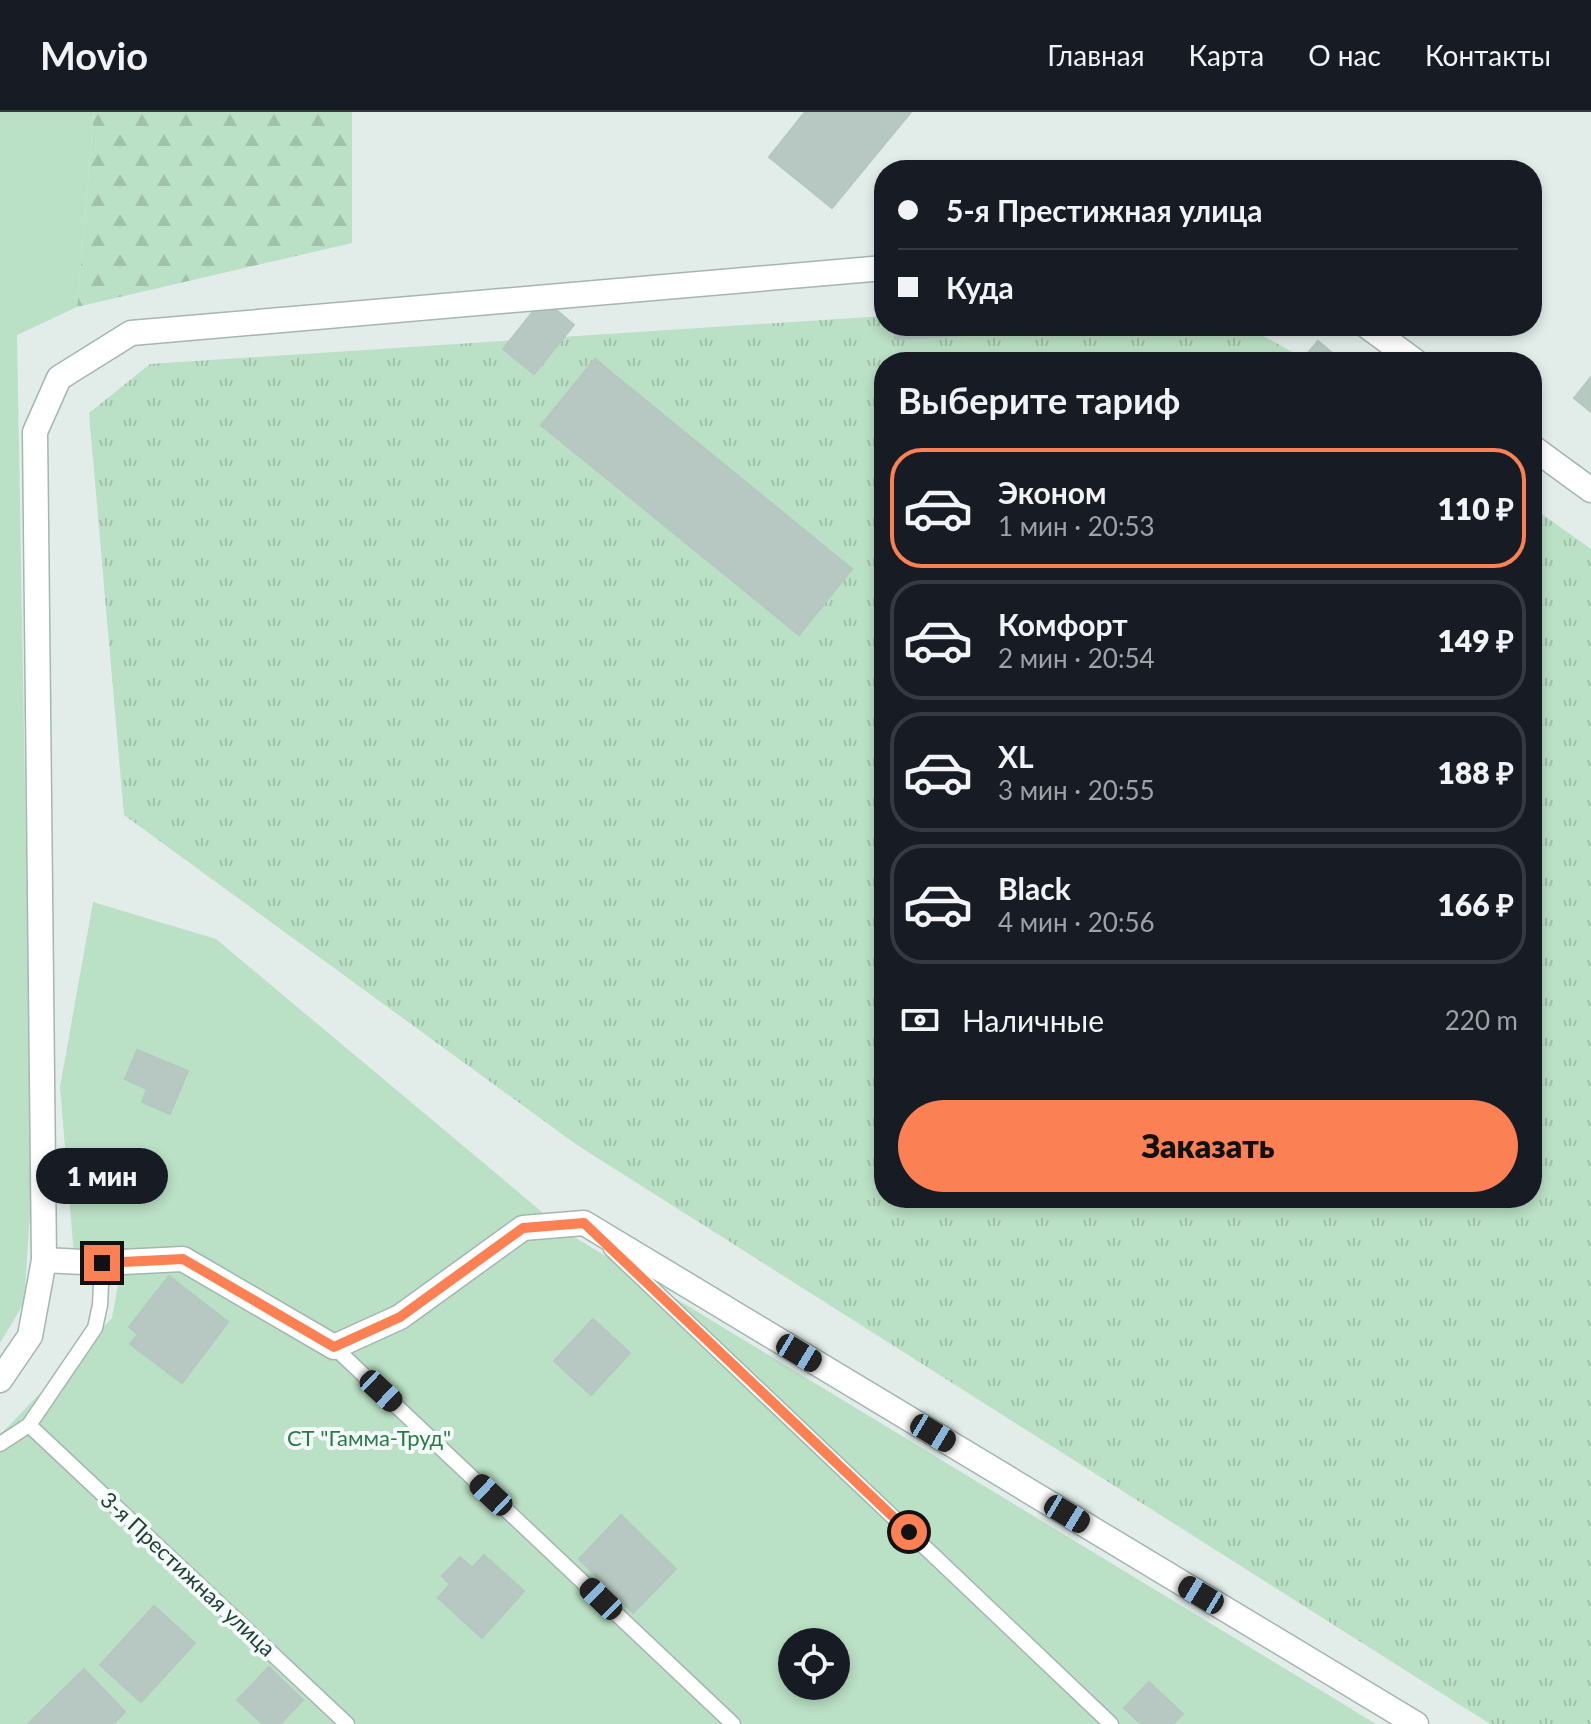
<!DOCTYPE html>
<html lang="ru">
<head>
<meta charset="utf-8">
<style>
  body { margin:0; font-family:Lato,sans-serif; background:#20242c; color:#f1f3f6; height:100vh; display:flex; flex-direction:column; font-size:30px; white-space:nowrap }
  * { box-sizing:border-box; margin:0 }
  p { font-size:26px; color:#9ea1a6 }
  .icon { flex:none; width:44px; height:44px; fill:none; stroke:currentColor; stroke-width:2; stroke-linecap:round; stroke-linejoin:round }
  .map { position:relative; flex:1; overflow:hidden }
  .sheet { position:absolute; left:874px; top:240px; width:668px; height:856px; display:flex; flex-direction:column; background:#171b24; border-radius:32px; box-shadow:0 4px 12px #0003 }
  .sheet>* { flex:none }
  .hud { position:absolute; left:874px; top:48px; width:668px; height:176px; border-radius:32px; box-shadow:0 4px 12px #0003; display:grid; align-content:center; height:176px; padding:0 24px; background:#171b24 }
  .fabs { position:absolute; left:778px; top:1516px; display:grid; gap:16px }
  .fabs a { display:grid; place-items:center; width:72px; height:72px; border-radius:50%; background:#171b24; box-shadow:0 4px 12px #0003; font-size:40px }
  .end { position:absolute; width:36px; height:36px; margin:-18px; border:10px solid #fb8053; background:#111; box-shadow:0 0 0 4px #111 }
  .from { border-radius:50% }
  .bubble { position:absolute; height:56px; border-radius:28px; background:#171b24; box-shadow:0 4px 12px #0003; font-size:26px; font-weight:800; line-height:56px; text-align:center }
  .car { position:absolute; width:24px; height:48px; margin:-24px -12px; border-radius:10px; box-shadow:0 0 6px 2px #0007; background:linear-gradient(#222 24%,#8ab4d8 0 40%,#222 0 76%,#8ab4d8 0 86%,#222 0) }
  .hud b { display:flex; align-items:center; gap:28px; height:76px; font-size:30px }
  .hud b+b { border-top:2px solid #363941 }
  .hud i { width:20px; height:20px; background:#f1f3f6 }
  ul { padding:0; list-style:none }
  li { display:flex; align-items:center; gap:24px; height:120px; margin:0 16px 12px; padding:0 8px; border:4px solid #363941; border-radius:32px }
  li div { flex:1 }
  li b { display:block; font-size:30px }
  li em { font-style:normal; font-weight:800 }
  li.on { border-color:#fb8053 }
  li>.icon { width:72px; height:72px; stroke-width:1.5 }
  h2 { padding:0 24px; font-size:36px; line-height:96px }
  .pay { display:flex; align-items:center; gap:20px; height:88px; padding:0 24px; font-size:30px }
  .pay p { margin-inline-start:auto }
  .button { display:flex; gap:16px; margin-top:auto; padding:16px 24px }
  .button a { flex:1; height:92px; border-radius:48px; background:#fb8053; color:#111; font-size:32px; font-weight:800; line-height:92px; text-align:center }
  header { display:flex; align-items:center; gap:48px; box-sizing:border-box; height:112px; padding:0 40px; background:#171b24; border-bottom:2px solid #363941 }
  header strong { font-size:38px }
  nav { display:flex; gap:44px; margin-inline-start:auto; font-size:28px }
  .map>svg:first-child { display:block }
  .grass { fill:url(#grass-tufts) }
  .forest { fill:url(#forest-firs) }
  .garden { fill:#bae0c5; fill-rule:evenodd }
  .building { fill:#b7c8c2; stroke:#b4c8c0; stroke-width:2 }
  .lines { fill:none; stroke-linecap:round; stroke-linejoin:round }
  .service-casing { stroke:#a4b6b0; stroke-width:17 }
  .minor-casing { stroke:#a4b6b0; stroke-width:27 }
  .service { stroke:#fff; stroke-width:14 }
  .minor { stroke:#fff; stroke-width:24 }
  .route { stroke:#fb8053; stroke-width:10 }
  .labels { text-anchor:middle; stroke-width:8; stroke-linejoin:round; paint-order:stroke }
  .park-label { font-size:22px; fill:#287a4a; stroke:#f3faf7 }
  .street-label { font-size:22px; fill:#214038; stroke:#f3faf7 }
</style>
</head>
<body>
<header>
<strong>Movio</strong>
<nav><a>Главная</a><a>Карта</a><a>О нас</a><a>Контакты</a></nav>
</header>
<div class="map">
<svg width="1591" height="1612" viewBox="0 0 1591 1612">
  <defs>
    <pattern id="grass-tufts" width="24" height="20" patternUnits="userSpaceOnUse" patternTransform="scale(2)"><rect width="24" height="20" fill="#bae0c5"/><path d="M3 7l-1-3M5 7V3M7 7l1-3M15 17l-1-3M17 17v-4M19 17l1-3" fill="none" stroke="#a0c1aa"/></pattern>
    <pattern id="forest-firs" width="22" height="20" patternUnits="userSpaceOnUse" patternTransform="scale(2)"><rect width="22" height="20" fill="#bae0c5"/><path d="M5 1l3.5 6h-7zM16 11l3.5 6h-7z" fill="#a0c1aa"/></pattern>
  </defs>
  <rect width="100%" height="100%" fill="#e2ede9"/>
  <path class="grass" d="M884,204v10h362l64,36h-426v836h648v-691l59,42v1175h-101l-913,-579 -453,-330 -35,-402 61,-49z"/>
  <path class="forest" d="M94,0h258v131l-275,64z"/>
  <path class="garden" d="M0,0h94l-17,195 -60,28 15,849 -8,119 -24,40z
    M93,790l123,37 350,293 810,492h-1376v-289l112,-117 8,-44 -45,-7 -15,-180zM792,1530h44v44h-44z"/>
  <path class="building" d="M805,0h106l-79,96 -63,-51z
    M543,187l31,26 -40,49 -31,-25z
    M894,214h71l1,9 -71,4z
    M1318,229l24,20 -1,1h-41z
    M595,247l257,210 -53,66 -258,-210z
    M1591,265v35l-17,-14z
    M137,938l51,21 -18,43 -28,-12 5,-13 -22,-10z
    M169,1164l59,46 -46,61 -52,-39 8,-10 -9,-7z
    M593,1207l37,34 -39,42 -37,-34z
    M621,1403l55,54 -43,44 -54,-54z
    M484,1443l40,36 -42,47 -44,-40 12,-14 -8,-8 18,-19 12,11z
    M154,1494l41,37 -54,59 -41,-37z
    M269,1555l34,33 -23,24h-17l-26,-24z
    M84,1557l41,43 -12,12h-85z
    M1149,1570l34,32 -10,10h-32l-17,-16z"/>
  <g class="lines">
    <g class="service-casing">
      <path id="service" d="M611,1137l500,475
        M334,1235l399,377
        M29,1313l318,299
        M0,1332l29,-19 66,-97 5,-23 2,-42"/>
    </g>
    <g class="minor-casing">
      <path id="minor" d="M1367,214l49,36
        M1532,335l59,43
        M44,1148l58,3 81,-4 151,88 66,-30 123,-89 61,-5 832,501
        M0,1268l30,-44 14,-76 -9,-828 24,-54 72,-45 753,-65"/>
    </g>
    <use href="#service" class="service"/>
    <use href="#minor" class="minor"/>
  </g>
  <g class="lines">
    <path class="route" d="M102,1151l81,-4 151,88 66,-30 123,-89 61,-5 325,309"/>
  </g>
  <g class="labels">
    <g class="park-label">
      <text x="369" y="1334">СТ "Гамма-Труд"</text>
    </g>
    <g class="street-label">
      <text transform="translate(188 1462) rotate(43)" y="8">3-я Престижная улица</text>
    </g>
  </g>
</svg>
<div class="fabs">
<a><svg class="icon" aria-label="locate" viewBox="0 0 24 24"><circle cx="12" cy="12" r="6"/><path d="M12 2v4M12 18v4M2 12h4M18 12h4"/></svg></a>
</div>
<i class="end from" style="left:909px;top:1420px"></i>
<i class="end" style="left:102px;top:1151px"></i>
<div class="bubble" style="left:36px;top:1036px;width:132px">1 мин</div>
<i class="car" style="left:799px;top:1241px;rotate:121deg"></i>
<i class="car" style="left:381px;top:1279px;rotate:133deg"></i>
<i class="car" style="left:933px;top:1321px;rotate:121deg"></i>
<i class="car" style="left:491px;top:1383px;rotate:313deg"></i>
<i class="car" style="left:1067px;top:1402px;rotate:121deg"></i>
<i class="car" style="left:1201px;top:1483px;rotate:301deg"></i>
<i class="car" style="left:601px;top:1487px;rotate:314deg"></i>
<div class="hud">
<b><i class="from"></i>5-я Престижная улица</b>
<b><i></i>Куда</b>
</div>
<section class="sheet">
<h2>Выберите тариф</h2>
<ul>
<li class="on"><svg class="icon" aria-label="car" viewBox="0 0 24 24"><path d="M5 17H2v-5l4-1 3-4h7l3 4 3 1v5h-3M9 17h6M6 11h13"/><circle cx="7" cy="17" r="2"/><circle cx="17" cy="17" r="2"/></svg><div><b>Эконом</b><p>1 мин · 20:53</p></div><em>110 ₽</em></li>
<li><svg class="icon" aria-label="car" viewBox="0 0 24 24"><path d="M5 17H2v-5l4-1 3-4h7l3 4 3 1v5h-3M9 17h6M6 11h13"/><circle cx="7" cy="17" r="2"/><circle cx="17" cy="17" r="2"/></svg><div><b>Комфорт</b><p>2 мин · 20:54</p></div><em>149 ₽</em></li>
<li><svg class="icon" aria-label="car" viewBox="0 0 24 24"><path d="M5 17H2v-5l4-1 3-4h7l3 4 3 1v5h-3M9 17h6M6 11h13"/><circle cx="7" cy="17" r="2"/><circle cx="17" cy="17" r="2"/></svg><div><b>XL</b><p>3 мин · 20:55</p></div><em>188 ₽</em></li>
<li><svg class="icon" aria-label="car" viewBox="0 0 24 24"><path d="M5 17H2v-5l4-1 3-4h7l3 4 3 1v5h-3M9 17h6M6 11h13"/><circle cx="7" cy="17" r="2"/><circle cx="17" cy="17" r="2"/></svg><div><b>Black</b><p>4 мин · 20:56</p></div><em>166 ₽</em></li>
</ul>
<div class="pay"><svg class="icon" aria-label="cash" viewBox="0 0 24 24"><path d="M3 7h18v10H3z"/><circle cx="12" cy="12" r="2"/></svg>Наличные<p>220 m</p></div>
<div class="button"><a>Заказать</a></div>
</section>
</div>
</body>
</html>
